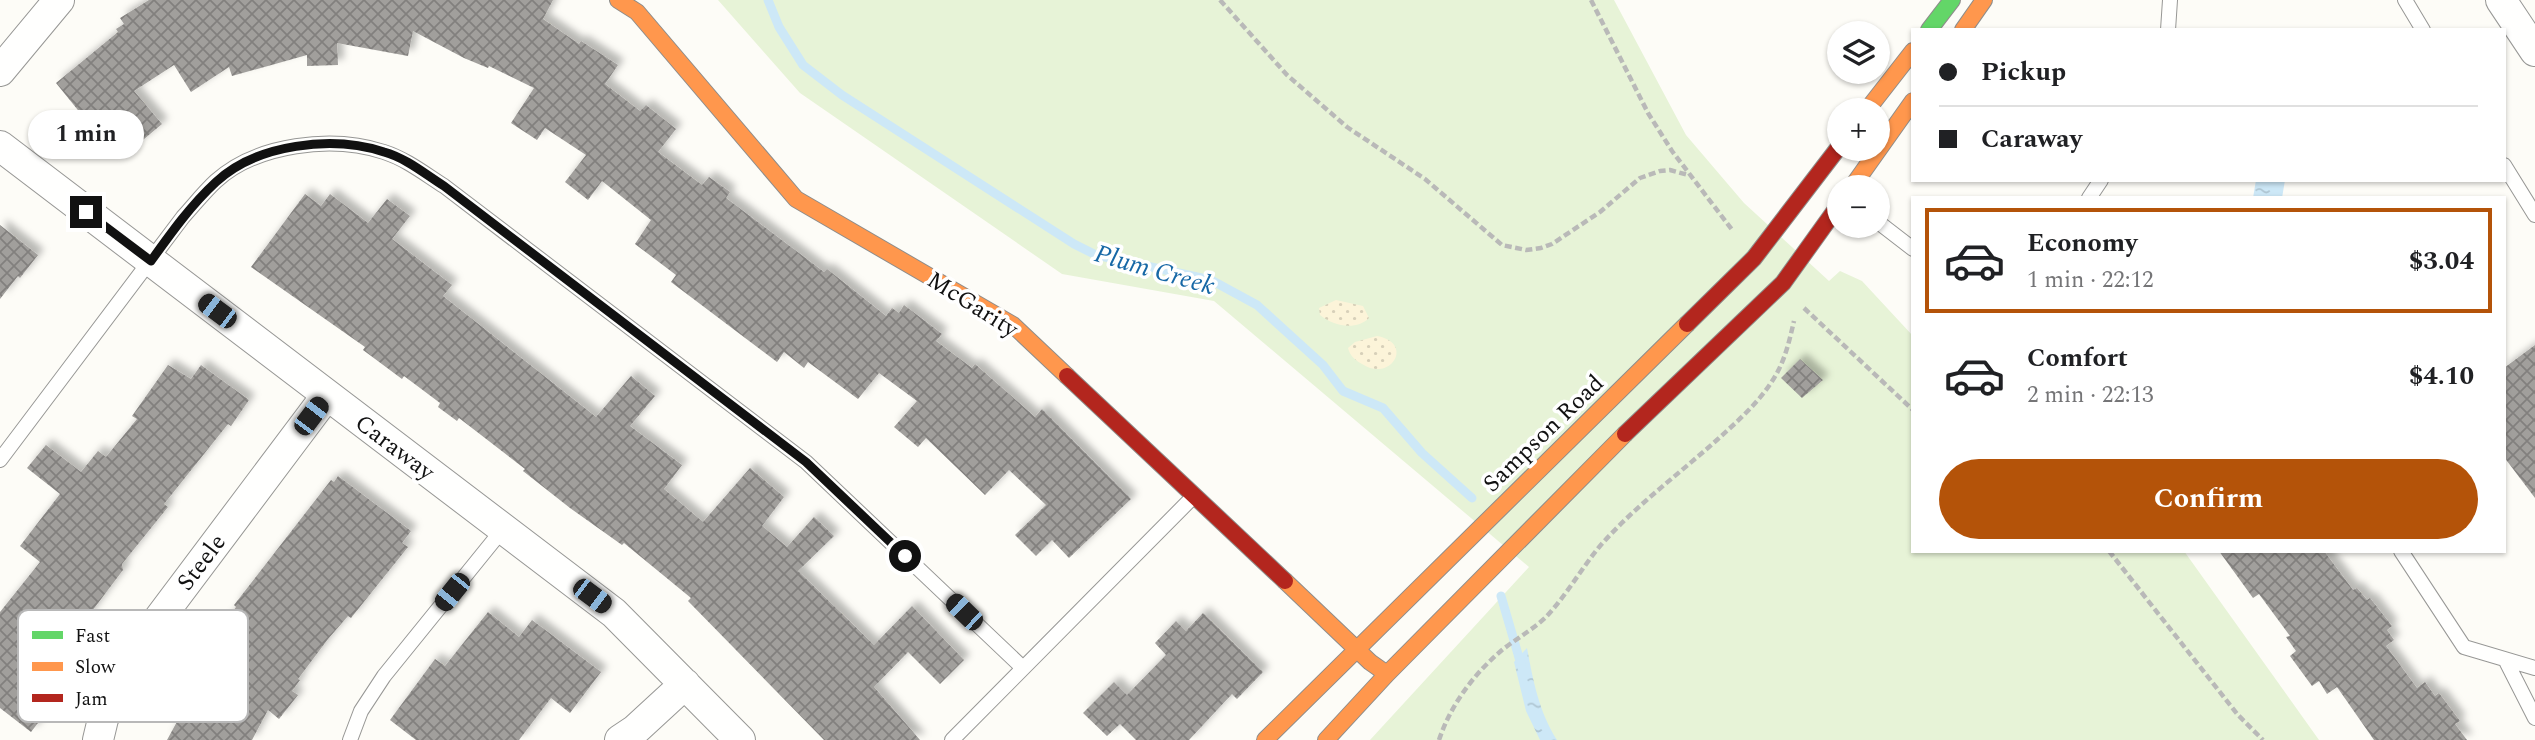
<!DOCTYPE html>
<html lang="en">
<head>
<meta charset="utf-8">
<style>
  body { margin:0; font-family:Spectral,serif; background:#f6f6f6; color:#202124; height:100vh; display:flex; flex-direction:column; font-size:26px; white-space:nowrap }
  * { box-sizing:border-box; margin:0 }
  p { font-size:23px; color:#757577 }
  .icon { flex:none; width:38px; height:38px; fill:none; stroke:currentColor; stroke-width:2; stroke-linecap:round; stroke-linejoin:round }
  .map { position:relative; flex:1; overflow:hidden }
  .sheet { position:absolute; left:1911px; top:196px; width:595px; height:357px; display:flex; flex-direction:column; background:#fff; border-radius:0px; box-shadow:0 2px 5px #0004 }
  .sheet>* { flex:none }
  .guide { position:absolute; left:1911px; top:28px; width:595px; height:154px; border-radius:0px; box-shadow:0 2px 5px #0004; display:grid; align-content:center; height:154px; padding:0 28px; background:#fff }
  .tools { position:absolute; left:1827px; top:21px; display:grid; gap:14px }
  .tools a { display:grid; place-items:center; width:63px; height:63px; border-radius:50%; background:#fff; box-shadow:0 2px 5px #0004; font-size:35px }
  .end { position:absolute; width:32px; height:32px; margin:-16px; border:9px solid #111; background:#fff; box-shadow:0 0 0 4px #fff }
  .from { border-radius:50% }
  .bubble { position:absolute; height:49px; border-radius:24px; background:#fff; box-shadow:0 2px 5px #0004; font-size:23px; font-weight:700; line-height:49px; text-align:center }
  .car { position:absolute; width:21px; height:42px; margin:-21px -10px; border-radius:9px; box-shadow:0 0 5px 2px #0007; background:linear-gradient(#222 24%,#8ab4d8 0 40%,#222 0 76%,#8ab4d8 0 86%,#222 0) }
  .guide b { display:flex; align-items:center; gap:24px; height:66px; font-size:26px }
  .guide b+b { border-top:2px solid #e0e0e0 }
  .guide i { width:18px; height:18px; background:#202124 }
  ul { padding:12px 0 0; list-style:none }
  li { display:flex; align-items:center; gap:21px; height:105px; margin:0 14px 10px; padding:0 14px; border:4px solid transparent; border-radius:0px }
  li div { flex:1 }
  li b { display:block; font-size:26px }
  li em { font-style:normal; font-weight:700 }
  li.on { border-color:#b45309 }
  li>.icon { width:63px; height:63px; stroke-width:1.5 }
  .button { display:flex; gap:14px; margin-top:auto; padding:14px 28px }
  .button a { flex:1; height:80px; border-radius:42px; background:#b45309; color:#fff; font-size:28px; font-weight:700; line-height:80px; text-align:center }
  .map>svg:first-child { display:block }
  .grass { fill:#e7f3d7 }
  .sand { fill:url(#sand-dots) }
  .water { fill:url(#water-ripples) }
  .lines { fill:none; stroke-linecap:round; stroke-linejoin:round }
  .stream { stroke:#cde8f7; stroke-width:9 }
  .building { fill:url(#building-cross-hatch); filter:url(#shadow) }
  .lane-casing { stroke:#979795; stroke-width:16 }
  .street-casing { stroke:#979795; stroke-width:32 }
  .fast-casing { stroke:#8e8d8b; stroke-width:18 }
  .slow-casing { stroke:#8e8d8b; stroke-width:18 }
  .jam-casing { stroke:#8e8d8b; stroke-width:18 }
  .path { stroke:#b9b9b8; stroke-width:4.5; stroke-dasharray:7 3.5; stroke-linecap:butt }
  .lane { stroke:#fffffe; stroke-width:14 }
  .street { stroke:#fffffe; stroke-width:30 }
  .fast { stroke:#63d668; stroke-width:16 }
  .slow { stroke:#ff974d; stroke-width:16 }
  .jam { stroke:#b3261e; stroke-width:16 }
  .route { stroke:#111; stroke-width:9 }
  .labels { text-anchor:middle; stroke-width:7; stroke-linejoin:round; paint-order:stroke }
  .street-label { font-size:24px; fill:#111; stroke:#fff }
  .water-label { font-size:26px; font-style:italic; fill:#1768a6; stroke:#fff }
  .key { fill:#fff; stroke:#b8b8b8; stroke-width:2 }
  .key-label { font-size:19px; fill:#111 }
</style>
</head>
<body>
<div class="map">
<svg width="2535" height="740" viewBox="0 0 2535 740">
  <defs>
    <pattern id="sand-dots" width="8" height="8" patternUnits="userSpaceOnUse" patternTransform="scale(1.75)"><rect width="8" height="8" fill="#fcf4d9"/><path d="M2 2h.1M6 6h.1" fill="none" stroke="#d7d0b9" stroke-width="1.8" stroke-linecap="round"/></pattern>
    <pattern id="water-ripples" width="26" height="14" patternUnits="userSpaceOnUse" patternTransform="scale(1.75)"><rect width="26" height="14" fill="#cde8f7"/><path d="M2 4q2-2 4 0t4 0M15 11q2-2 4 0t4 0" fill="none" stroke="#afc6d3"/></pattern>
    <pattern id="building-cross-hatch" width="8" height="8" patternUnits="userSpaceOnUse" patternTransform="scale(1.75)"><rect width="8" height="8" fill="#a19f9c"/><path d="M0 0l8 8M0 8l8-8" fill="none" stroke="#82807e"/></pattern>
    <filter id="shadow"><feDropShadow dx="6" dy="-6" stdDeviation="3.5" flood-color="#0004"/></filter>
  </defs>
  <rect width="100%" height="100%" fill="#fdfcf7"/>
  <path class="grass" d="M718,0h896l72,135 58,68 85,78 11,-10 22,10 51,55v215h271l135,189h-949l159,-173 -315,-266 -152,-27 -262,-181z"/>
  <path class="sand" d="M1336,300l27,6 6,12c-13,13 -36,8 -49,-3l-1,-7z
    M1377,336c38,7 14,47 -15,28 -7,-4 -12,-8 -14,-16l7,-6z"/>
  <path class="water" d="M2256,180h29l-3,18h-29z
    M1527,648c6,32 12,64 30,92h-17l-14,-29 -12,-49z"/>
  <g class="lines">
    <path class="stream" d="M768,0l11,27 24,38 39,30 232,149 22,11 115,25 46,25 66,60 20,26 40,17 39,45 50,45
      M1501,596l21,72"/>
  </g>
  <path class="building" d="M149,0h404l-10,19 36,25 2,-3 37,24 -13,19 35,27 6,-6 30,24 -18,23 44,33 7,-8 21,15 -4,6 98,74 3,-3 59,47 6,-8 7,5 5,-8 38,29 -6,7 36,27 3,-4 60,53 7,-8 89,90 -62,59 -17,-18 -16,16 -21,-21 31,-30 -37,-35 -24,25 -59,-57 -8,9 -24,-20 23,-26 -38,-28 -21,26 -50,-37 -4,6 -20,-16 -7,10 -106,-80 5,-7 -41,-31 16,-24 -49,-39 -14,19 -23,-18 21,-27 -41,-27 -8,12 -26,-17 23,-35 -45,-22 -1,2 -24,-10 -51,-27 -5,25 -71,-13 1,22 -31,1v-11l-75,21 -3,-9 -38,25 -17,-27 -40,26 28,33 -24,20 -7,-8 -20,15 -55,-68 62,-51 -2,-3 8,-5 -4,-6z
    M305,194l16,12 9,-12 38,29 19,-24 23,17 -18,23 60,46 -9,11 153,121 35,-41 24,20 -25,30 52,39 -18,24 39,33 47,-54 34,29 -22,29 25,21 27,-30 20,19 -36,35 76,74 38,-39 52,54 -24,24 -32,-32 -34,35 46,53h-96l-136,-139 3,-3 -67,-55 -2,2 -52,-37 -47,-37 2,-2 -66,-51 -2,3 -19,-14 2,-4 -36,-27 -2,3 -39,-29 2,-3 -114,-80z
    M0,225l38,30 -18,23 -2,-2 -18,23z
    M2535,345v153l-31,-41v-89z
    M1800,359l23,21 -21,18 -21,-20z
    M168,365l23,14 10,-14 48,35 -18,26 -3,-2 -64,80 4,3 -46,57 1,6 -37,49 5,4 -44,57 15,12 -31,40 -31,-24v-96l40,-50 -20,-16 40,-52 -33,-26 19,-23 35,27 17,-21 8,6 31,-38 -5,-3z
    M338,476l73,55 -9,12 6,4 -57,71 -3,-2 -20,23 -30,40 2,1 -8,11 6,4 -19,24 -11,-9 -16,30h-85l42,-77 -4,-3 12,-16 -5,-5 24,-32 -2,-2 97,-125 3,2z
    M2219,551h105l29,39 4,-2 10,12 3,-2 22,28 -5,4 7,10 -8,6 31,42 8,-6 10,14 4,-3 21,28 -5,3 12,16h-93l-37,-53 -10,7 -8,-13 -7,5 -22,-30 6,-5 -10,-14 4,-1 -31,-42 -6,4z
    M488,612l31,25 13,-17 69,52 -31,41 -19,-15 -32,42h-103l-26,-20 45,-61 10,7z
    M1203,613l60,59 -26,27 -5,-5 -43,46h-53l-16,-16 -13,12 -24,-23 31,-31 13,13 39,-40 -11,-12 21,-22 10,10z"/>
  <g class="lines">
    <g class="lane-casing">
      <path id="lane" d="M2405,0l18,30
        M2168,30l2,-30
        M2504,165l31,50
        M2089,198l12,-18
        M1878,222l35,27
        M0,460l183,-243c11,-12 21,-25 33,-36 41,-37 116,-46 168,-29 22,7 41,22 60,34l362,276 217,206
        M2401,551l63,96 71,21
        M2506,661l29,57
        M350,740l11,-29 23,-35 119,-147
        M952,740l242,-244"/>
    </g>
    <g class="street-casing">
      <path id="street" d="M2501,0l34,51
        M0,71l59,-71
        M0,146l614,467 126,127
        M98,740l5,-21 31,-67 193,-257
        M620,740l15,-10 50,-46"/>
    </g>
    <g class="fast-casing">
      <path id="fast" d="M1929,30l23,-30"/>
    </g>
    <g class="slow-casing">
      <path id="slow" d="M618,0l19,12 159,187 217,126 54,51
        M1963,30l21,-30
        M1867,110l46,-59
        M1852,187l61,-86
        M1285,581l85,81 17,12
        M1265,740l422,-416
        M1326,740l61,-66 238,-240"/>
    </g>
    <g class="jam-casing">
      <path id="jam" d="M1687,324l67,-66 85,-111
        M1067,376l218,205
        M1625,434l158,-151 56,-78"/>
    </g>
    <path class="path" d="M1220,0l67,75 60,52 78,52 77,66 24,5 15,-2 11,-4 48,-32 40,-34 20,-7 10,-1 18,5
      M1591,0l57,113 24,38 61,80
      M1804,308l109,102
      M2109,551l129,164 25,25
      M1439,740c12,-36 35,-66 63,-90 14,-11 30,-20 43,-32 21,-22 36,-49 55,-72 35,-40 79,-72 118,-107 22,-20 46,-41 60,-68 8,-15 12,-33 16,-50"/>
    <use href="#lane" class="lane"/>
    <use href="#street" class="street"/>
    <use href="#fast" class="fast"/>
    <use href="#slow" class="slow"/>
    <use href="#jam" class="jam"/>
  </g>
  <g class="lines">
    <path class="route" d="M86,212l65,49c20,-28 40,-56 65,-79 41,-38 116,-47 168,-30 22,6 41,22 60,34l362,276 99,94"/>
  </g>
  <g class="labels">
    <g class="street-label">
      <text transform="translate(973 304) rotate(32)" y="8">McGarity</text>
      <text transform="translate(1543 433) rotate(-44)" y="8">Sampson Road</text>
      <text transform="translate(395 447) rotate(37)" y="8">Caraway</text>
      <text transform="translate(201 562) rotate(-53)" y="8">Steele</text>
    </g>
    <g class="water-label">
      <text transform="translate(1155 269) rotate(16)" y="9">Plum Creek</text>
    </g>
  </g>
  <rect x="18" y="610" width="230" height="112" rx="10" class="key"/>
  <rect x="32" y="631" width="31" height="8" fill="#63d668"/>
  <rect x="32" y="662" width="31" height="9" fill="#ff974d"/>
  <rect x="32" y="694" width="31" height="8" fill="#b3261e"/>
  <g class="key-label">
    <text x="75" y="642">Fast</text>
    <text x="75" y="673">Slow</text>
    <text x="75" y="705">Jam</text>
  </g>
</svg>
<div class="tools">
<a><svg class="icon" aria-label="layers" viewBox="0 0 24 24"><path d="M12 4l9 5-9 5-9-5zM3 14l9 5 9-5"/></svg></a>
<a>+</a>
<a>−</a>
</div>
<i class="end from" style="left:905px;top:556px"></i>
<i class="end" style="left:86px;top:212px"></i>
<div class="bubble" style="left:28px;top:110px;width:116px">1 min</div>
<i class="car" style="left:217px;top:311px;rotate:307deg"></i>
<i class="car" style="left:311px;top:416px;rotate:37deg"></i>
<i class="car" style="left:452px;top:592px;rotate:219deg"></i>
<i class="car" style="left:592px;top:596px;rotate:127deg"></i>
<i class="car" style="left:964px;top:612px;rotate:314deg"></i>
<div class="guide">
<b><i class="from"></i>Pickup</b>
<b><i></i>Caraway</b>
</div>
<section class="sheet">
<ul>
<li class="on"><svg class="icon" aria-label="car" viewBox="0 0 24 24"><path d="M5 17H2v-5l4-1 3-4h7l3 4 3 1v5h-3M9 17h6M6 11h13"/><circle cx="7" cy="17" r="2"/><circle cx="17" cy="17" r="2"/></svg><div><b>Economy</b><p>1 min · 22:12</p></div><em>$3.04</em></li>
<li><svg class="icon" aria-label="car" viewBox="0 0 24 24"><path d="M5 17H2v-5l4-1 3-4h7l3 4 3 1v5h-3M9 17h6M6 11h13"/><circle cx="7" cy="17" r="2"/><circle cx="17" cy="17" r="2"/></svg><div><b>Comfort</b><p>2 min · 22:13</p></div><em>$4.10</em></li>
</ul>
<div class="button"><a>Confirm</a></div>
</section>
</div>
</body>
</html>
